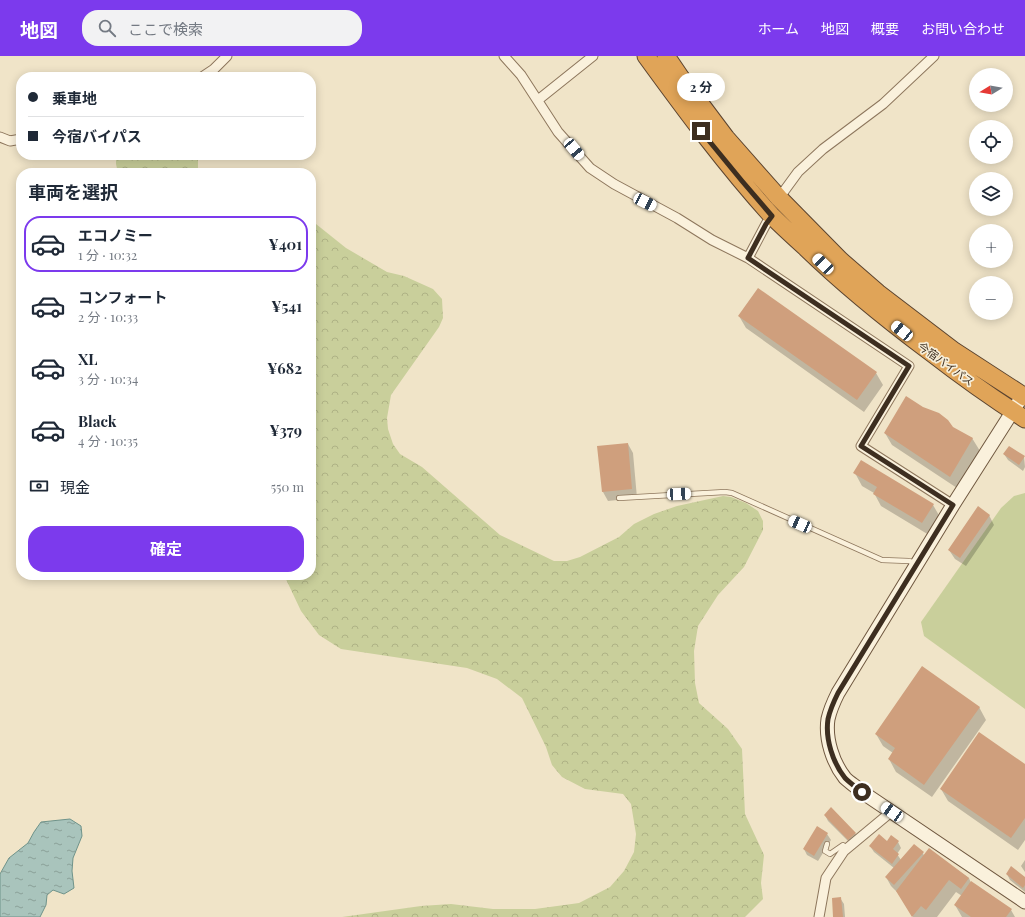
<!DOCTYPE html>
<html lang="ja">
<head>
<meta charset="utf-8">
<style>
  body { margin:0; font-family:"Playfair Display","Noto Sans JP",serif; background:#f2f2f3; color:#1f2937; height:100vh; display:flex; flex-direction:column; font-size:15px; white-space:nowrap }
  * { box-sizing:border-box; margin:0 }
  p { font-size:13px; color:#747a83 }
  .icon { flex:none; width:22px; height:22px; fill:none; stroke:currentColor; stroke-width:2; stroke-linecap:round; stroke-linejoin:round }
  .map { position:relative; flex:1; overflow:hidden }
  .side { position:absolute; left:16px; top:112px; width:300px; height:412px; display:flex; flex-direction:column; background:#fff; border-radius:16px; box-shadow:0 2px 10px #0003 }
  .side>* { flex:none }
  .guide { position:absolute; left:16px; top:16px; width:300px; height:88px; border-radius:16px; box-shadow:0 2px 10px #0003; display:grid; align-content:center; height:88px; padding:0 12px; background:#fff }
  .needle { width:26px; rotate:259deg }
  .tools { position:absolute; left:969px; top:12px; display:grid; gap:8px }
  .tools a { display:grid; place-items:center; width:44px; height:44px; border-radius:50%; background:#fff; box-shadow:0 2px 10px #0003; font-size:20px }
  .end { position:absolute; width:18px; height:18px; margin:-9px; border:5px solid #3d2e20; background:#fff; box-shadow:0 0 0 2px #fff }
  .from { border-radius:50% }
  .bubble { position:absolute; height:28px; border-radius:14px; background:#fff; box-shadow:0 2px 10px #0003; font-size:13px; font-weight:700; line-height:28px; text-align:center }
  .car { position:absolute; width:12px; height:24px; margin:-12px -6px; border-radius:5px; box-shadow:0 0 3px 1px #0007; background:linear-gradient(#fff 24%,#345 0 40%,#fff 0 76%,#345 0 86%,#fff 0) }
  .guide b { display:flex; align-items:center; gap:14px; height:38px; font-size:15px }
  .guide b+b { border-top:1px solid #e0e1e3 }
  .guide i { width:10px; height:10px; background:#1f2937 }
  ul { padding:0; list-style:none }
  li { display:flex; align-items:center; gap:12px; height:56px; margin:0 8px 6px; padding:0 4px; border:2px solid transparent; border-radius:16px }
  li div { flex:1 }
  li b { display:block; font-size:15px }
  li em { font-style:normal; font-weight:700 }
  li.active { border-color:#7c3aed }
  li>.icon { width:36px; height:36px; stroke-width:1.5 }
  h2 { padding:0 12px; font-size:18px; line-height:48px }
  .pay { display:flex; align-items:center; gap:10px; height:44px; padding:0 12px; font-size:15px }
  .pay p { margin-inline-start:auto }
  .cta { display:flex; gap:8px; margin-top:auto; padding:8px 12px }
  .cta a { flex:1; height:46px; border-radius:16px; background:#7c3aed; color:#fff; font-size:16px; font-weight:700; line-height:46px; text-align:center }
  header { display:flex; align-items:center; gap:24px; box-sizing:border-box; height:56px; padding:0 20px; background:#7c3aed; color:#fff }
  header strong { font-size:19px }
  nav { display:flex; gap:22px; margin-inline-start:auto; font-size:14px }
  .search { width:280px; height:36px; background:#f2f2f3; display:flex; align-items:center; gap:10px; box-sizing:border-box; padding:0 14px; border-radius:16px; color:#747a83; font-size:15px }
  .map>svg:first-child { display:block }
  .forest { fill:url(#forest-crowns) }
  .garden { fill:#c9cf9b }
  .water { fill:url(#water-ripples); stroke:#6f938a }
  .shadow { fill:#0003 }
  .building { fill:#cf9f7d }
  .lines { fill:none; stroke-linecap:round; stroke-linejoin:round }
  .lane-casing { stroke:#8d765c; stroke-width:6 }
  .street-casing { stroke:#8d765c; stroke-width:11 }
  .secondary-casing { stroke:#6f573f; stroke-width:15 }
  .highway-casing { stroke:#5b4430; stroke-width:19 }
  .lane { stroke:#faf1dc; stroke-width:4.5 }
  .street { stroke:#faf1dc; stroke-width:9 }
  .secondary { stroke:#faf1dc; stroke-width:13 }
  .highway { stroke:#e0a458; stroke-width:17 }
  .route { stroke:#3d2e20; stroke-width:5 }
  .labels { text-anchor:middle; stroke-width:3.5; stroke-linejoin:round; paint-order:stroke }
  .street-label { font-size:11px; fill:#3d2e20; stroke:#f7eed8 }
</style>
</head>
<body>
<header>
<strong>地図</strong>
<div class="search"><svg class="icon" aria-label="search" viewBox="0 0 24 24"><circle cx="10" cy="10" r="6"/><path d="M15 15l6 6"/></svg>ここで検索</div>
<nav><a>ホーム</a><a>地図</a><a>概要</a><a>お問い合わせ</a></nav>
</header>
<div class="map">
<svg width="1025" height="861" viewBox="0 0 1025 861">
  <defs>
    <pattern id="forest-crowns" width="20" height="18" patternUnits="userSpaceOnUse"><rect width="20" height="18" fill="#c9cf9b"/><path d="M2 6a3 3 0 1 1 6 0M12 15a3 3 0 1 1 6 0" fill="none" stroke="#aeb285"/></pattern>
    <pattern id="water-ripples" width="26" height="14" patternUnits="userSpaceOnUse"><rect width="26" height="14" fill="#a9c4bc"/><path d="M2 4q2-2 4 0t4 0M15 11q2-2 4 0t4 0" fill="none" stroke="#8ba098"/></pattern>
  </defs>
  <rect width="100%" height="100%" fill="#f0e4c8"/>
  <path class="forest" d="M116,99h82v18h-80l-2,-9z
    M311,164l35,28 41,24 17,4 29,13 9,10 1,19 -4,9 -48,68 -4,23 1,11 5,15 7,10 22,13 78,68 54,26h13l13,-4 39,-20 15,-13 20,-10 23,-8 46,-10 8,1 15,6 12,8 5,10v9l-19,37 -26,28 -20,31 -4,25 1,32 4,20 29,26 14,20 3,65 19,41 -3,28 2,16 -18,18h-403l79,-11 30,-2 42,5h42l44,-6 31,-16 14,-16 10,-19 2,-18 -5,-30 -8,-10 -38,-5 -23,-12 -10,-12 -6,-18 -24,-49 -25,-19 -30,-11 -126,-19 -22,-14 -18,-24 -17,-36h27z"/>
  <path class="garden" d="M1025,437v216l-101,-73 -3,-14 80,-114 13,-12z"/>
  <path class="water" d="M70,763l11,7 1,10 -9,22 -1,13 2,17 -10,6 -11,-4 -6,5 -1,10 -6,12h-40v-43l9,-16 19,-15 6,-11 7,-10z"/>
  <path class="shadow" d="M739,260l137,57 7,12 -19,27 -118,-84z
    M952,372l20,10 8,13 -23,37 -65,-43 -7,-12z
    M628,388l5,9 4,45 -29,3 -5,-9 -5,-45z
    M1009,391l15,10 1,10 -2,4 -15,-11 -4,-6z
    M855,417l78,32 7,12 -11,18 -48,-29 -7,-13 -12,-7z
    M989,459l5,10 -28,41 -11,-7 -6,-9z
    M979,651l7,13 -54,77 -36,-25 -7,-13 4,-6 -10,-7 -7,-12z
    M1025,709v75l-7,10 -70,-49 -7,-12z
    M825,759l30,18 3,6 -6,6 -24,-24z
    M827,778l4,6 -13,21 -11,-6 -3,-6z
    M887,786h11l3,6 -4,6 4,6 22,-7 1,3 5,-6 40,28 2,5 40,27 4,7h-53l-7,-12 7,-9 -6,-4 -19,25h-24l-15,-24 -7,-7 -5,-9 8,-9 -20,-16 -4,-6z
    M1025,804v12l-4,-6z
    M1007,818l18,4v14l-15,-12z
    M840,842l4,6 1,13h-11z"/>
  <path class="building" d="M758,232l119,84 -20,28 -119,-84z
    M906,340l17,11 16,6 9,7 5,7 20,11 -23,39 -66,-44z
    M628,387l4,46 -30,3 -5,-46z
    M1009,390l16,10 -6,9 -16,-11z
    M861,404l73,44 -12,19 -49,-29 4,-7 -24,-14z
    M978,450l12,9 -30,43 -12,-8z
    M922,610l58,41 -56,78 -36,-26 7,-11 -20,-14z
    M979,676l46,32v54l-14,20 -71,-49z
    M831,751l25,26 -8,7 -24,-25z
    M817,770l11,7 -14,23 -11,-7z
    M879,778l8,7 4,-6 8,6 -6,8 6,5 -7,10 -23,-18z
    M914,788l10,8 -30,33 -9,-8z
    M929,792l40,30 -8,11 -12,-9 -23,30 -5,-4 -9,11 -16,-26z
    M1011,810l14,11v8l-2,3 -17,-14z
    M971,825l41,28 -6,8h-35l-17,-12z
    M841,841l2,20h-10l-1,-19z"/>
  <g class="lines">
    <g class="lane-casing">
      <path id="lane" d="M619,442l106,-6 7,1 150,67 27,1 6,2
        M827,788l-2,7 5,3 13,-9 4,4"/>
    </g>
    <g class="street-casing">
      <path id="street" d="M504,0l17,19 37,57 32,36 24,16 63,34 35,22 36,18 161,108 -48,80 92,59
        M202,21l12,-8 13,-13
        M538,44l55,-44
        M0,81l10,4 11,-2
        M779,142l19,-26 25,-23 60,-45 51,-48
        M748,202l18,-34 6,-8
        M819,861l7,-39 18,-27 47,-39"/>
    </g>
    <g class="secondary-casing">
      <path id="secondary" d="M1023,339l-70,110 -115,188c-4,8 -8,17 -10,26 -3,20 5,44 17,59 5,5 12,9 17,14l163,110"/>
    </g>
    <g class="highway-casing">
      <path id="highway" d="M646,0c40,55 80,109 125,159 11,11 22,21 33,31 39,38 81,72 125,105 31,24 63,47 96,68
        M666,0l15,22 45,60 53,60 61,62 38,33 76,58 71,46"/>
    </g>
    <use href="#lane" class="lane"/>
    <use href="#street" class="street"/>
    <use href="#secondary" class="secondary"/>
    <use href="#highway" class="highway"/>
  </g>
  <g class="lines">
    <path class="route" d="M701,75l41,50 30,35 -6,8 -18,34 161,108 -48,80 92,59 -115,188c-4,8 -8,17 -10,26 -3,20 5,44 17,59 5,5 12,10 17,14"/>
  </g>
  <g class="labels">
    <g class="street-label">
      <text transform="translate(946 308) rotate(36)" y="4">今宿バイパス</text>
    </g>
  </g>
</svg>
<div class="tools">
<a><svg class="needle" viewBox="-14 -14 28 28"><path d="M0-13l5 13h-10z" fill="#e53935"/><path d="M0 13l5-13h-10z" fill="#747a83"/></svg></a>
<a><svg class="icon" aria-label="locate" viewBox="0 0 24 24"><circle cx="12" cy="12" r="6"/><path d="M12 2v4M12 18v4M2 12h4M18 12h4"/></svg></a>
<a><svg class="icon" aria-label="layers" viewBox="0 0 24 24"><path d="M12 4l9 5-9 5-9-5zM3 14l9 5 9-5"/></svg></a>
<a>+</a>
<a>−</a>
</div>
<i class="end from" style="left:862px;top:736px"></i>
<i class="end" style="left:701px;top:75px"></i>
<div class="bubble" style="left:677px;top:17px;width:48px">2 分</div>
<i class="car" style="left:574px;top:93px;rotate:140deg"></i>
<i class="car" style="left:645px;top:146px;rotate:117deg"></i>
<i class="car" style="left:823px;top:208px;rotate:314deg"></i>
<i class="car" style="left:902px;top:275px;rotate:309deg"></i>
<i class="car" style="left:679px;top:438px;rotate:87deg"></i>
<i class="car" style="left:800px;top:468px;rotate:294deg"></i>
<i class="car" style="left:892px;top:756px;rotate:304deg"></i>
<div class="guide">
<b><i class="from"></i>乗車地</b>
<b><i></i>今宿バイパス</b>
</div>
<section class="side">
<h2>車両を選択</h2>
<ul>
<li class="active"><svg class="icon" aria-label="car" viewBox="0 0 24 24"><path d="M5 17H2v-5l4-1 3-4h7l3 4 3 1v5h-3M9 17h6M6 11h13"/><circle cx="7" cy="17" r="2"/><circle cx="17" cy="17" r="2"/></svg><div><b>エコノミー</b><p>1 分 · 10:32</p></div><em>¥401</em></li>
<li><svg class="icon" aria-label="car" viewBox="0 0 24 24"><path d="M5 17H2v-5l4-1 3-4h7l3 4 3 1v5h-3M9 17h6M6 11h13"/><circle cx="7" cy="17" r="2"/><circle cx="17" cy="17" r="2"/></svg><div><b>コンフォート</b><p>2 分 · 10:33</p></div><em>¥541</em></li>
<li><svg class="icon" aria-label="car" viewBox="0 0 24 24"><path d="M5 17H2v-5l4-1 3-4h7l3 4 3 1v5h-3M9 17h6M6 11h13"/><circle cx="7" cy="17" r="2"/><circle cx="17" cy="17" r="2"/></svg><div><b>XL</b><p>3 分 · 10:34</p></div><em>¥682</em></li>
<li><svg class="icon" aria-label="car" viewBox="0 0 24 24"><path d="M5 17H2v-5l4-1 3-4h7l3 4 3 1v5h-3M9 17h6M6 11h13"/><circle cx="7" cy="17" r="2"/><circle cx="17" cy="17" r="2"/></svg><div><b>Black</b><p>4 分 · 10:35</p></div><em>¥379</em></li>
</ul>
<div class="pay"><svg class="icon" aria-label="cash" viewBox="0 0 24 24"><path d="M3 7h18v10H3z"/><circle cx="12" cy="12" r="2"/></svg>現金<p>550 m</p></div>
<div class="cta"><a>確定</a></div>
</section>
</div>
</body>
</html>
